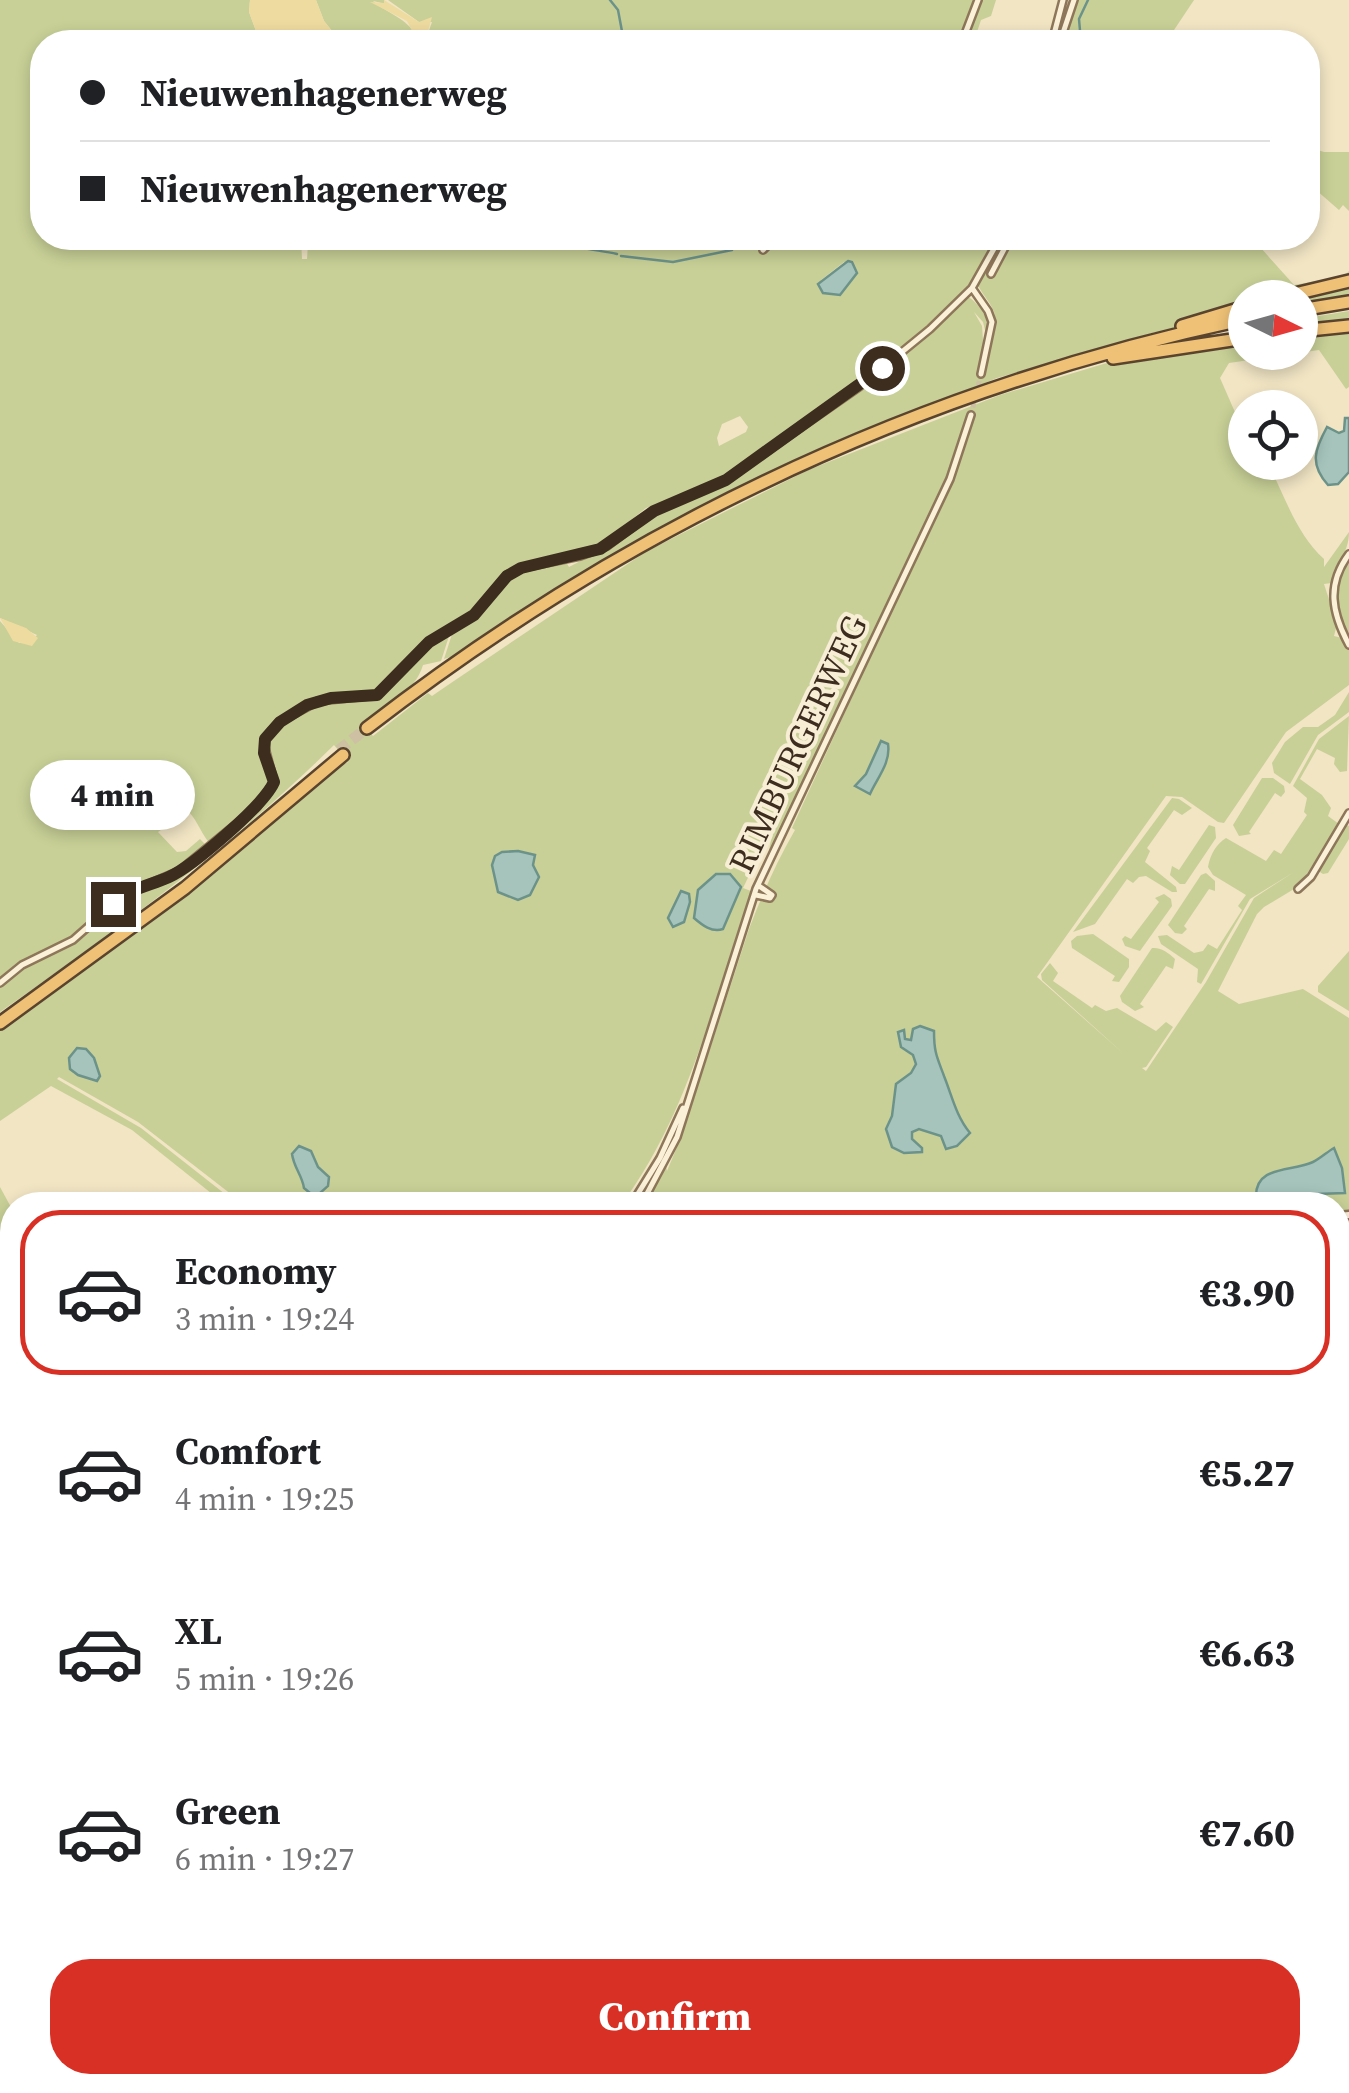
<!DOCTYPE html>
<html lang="en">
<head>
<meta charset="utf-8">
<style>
  body { margin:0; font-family:"Source Serif 4",serif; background:#f6f6f6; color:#202124; height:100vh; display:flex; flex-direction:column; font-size:38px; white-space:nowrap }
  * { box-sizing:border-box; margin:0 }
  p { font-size:32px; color:#757577 }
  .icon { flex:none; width:55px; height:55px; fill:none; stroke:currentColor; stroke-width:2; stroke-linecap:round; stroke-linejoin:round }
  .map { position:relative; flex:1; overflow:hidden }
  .sheet { position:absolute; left:0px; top:1192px; width:1350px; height:902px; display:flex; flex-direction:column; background:#fff; border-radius:40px 40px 0 0; box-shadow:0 5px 15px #0003 }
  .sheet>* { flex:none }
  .top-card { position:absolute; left:30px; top:30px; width:1290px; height:220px; border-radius:40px; box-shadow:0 5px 15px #0003; display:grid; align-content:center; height:220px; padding:0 50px; background:#fff }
  .needle { width:65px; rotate:95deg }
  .fabs { position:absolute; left:1228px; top:280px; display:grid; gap:20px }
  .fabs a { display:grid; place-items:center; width:90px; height:90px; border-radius:50%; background:#fff; box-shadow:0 5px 15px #0003; font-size:50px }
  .end { position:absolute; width:45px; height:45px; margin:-22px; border:12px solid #3c2d1e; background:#fff; box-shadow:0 0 0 5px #fff }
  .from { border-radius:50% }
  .bubble { position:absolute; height:70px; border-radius:35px; background:#fff; box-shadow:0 5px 15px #0003; font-size:32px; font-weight:800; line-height:70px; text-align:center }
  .top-card b { display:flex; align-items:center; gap:35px; height:95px; font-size:38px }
  .top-card b+b { border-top:2px solid #e0e0e0 }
  .top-card i { width:25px; height:25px; background:#202124 }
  ul { padding:18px 0 0; list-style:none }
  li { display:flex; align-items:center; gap:30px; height:165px; margin:0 20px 15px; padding:0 30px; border:5px solid transparent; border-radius:40px }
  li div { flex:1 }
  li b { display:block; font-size:38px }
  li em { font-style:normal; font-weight:800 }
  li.on { border-color:#d93025 }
  li>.icon { width:90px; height:90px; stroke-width:1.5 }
  .cta { display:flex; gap:20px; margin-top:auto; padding:20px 50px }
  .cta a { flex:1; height:115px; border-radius:40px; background:#d93025; color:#fff; font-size:40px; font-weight:800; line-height:115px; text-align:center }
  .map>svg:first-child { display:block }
  .green { fill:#c8d097; fill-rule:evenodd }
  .sand { fill:#eedba0 }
  .water { fill:#a6c4bc; stroke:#6c938a; stroke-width:2.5 }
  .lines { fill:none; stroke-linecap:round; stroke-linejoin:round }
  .stream { stroke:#6c938a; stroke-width:2.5 }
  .minor-tunnel { stroke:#cdc0a3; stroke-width:5; stroke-dasharray:5 2.5; stroke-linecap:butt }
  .trunk-tunnel { stroke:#cdc0a3; stroke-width:11; stroke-dasharray:11 5.5; stroke-linecap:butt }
  .minor-casing { stroke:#8d7659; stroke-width:10 }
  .tertiary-casing { stroke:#8d7659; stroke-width:11 }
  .trunk-casing { stroke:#5b442e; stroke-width:16 }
  .minor { stroke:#fbf1d8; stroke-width:5 }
  .tertiary { stroke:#fbf1d8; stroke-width:6 }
  .trunk { stroke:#eec176; stroke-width:11 }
  .route { stroke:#3c2d1e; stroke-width:12 }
  .labels { text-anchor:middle; stroke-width:8; stroke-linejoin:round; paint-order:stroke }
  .street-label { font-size:35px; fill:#3c2d1e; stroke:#f8eed5 }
</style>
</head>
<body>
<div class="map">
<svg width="1349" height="2093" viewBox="0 0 1349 2093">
  <rect width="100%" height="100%" fill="#f1e5c4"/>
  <path class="green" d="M0,0h250l-1,12 11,30h-218v196h259l1,21h5l1,-16 10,-5h453l-11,9 3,6 18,-15h217l-20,35 -16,20c17,9 29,25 25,45l-4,-16 -9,-10 8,14 1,14 3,1 -6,33c8,-7 18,-50 14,-62 -4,-11 -13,-19 -17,-29l8,-12 9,5 20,-38h238l42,47 50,-9 5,-5v28l-49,8v-9h-55v19l-88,20 -1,-5 -159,46 -90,37 -336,165 -114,75 -13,4 9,-28 21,-14 38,-42 54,-13 3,5 40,-21 28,-24 93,-43 61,-46 -69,46 -76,29 -45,36 -98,32 -30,37 -50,31 -47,49 -60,6 -23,10 -18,14 -10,11 -3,11 10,37 -15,21 -47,41c-10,-12 -14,-28 -25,-35l-5,6 -11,5 -2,6 -9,6 19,20 9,-1 14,-12 7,7 -40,30 -45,17 -42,44 50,-43 53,-23 76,-64 17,-26 -10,-34 9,-19 26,-19 24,-8 51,-3 15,-11 33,-38 26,-16 -9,28 -18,4c-8,28 -38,40 -60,58l10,13 55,-43 4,3 16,-11 199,-134 161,-81 192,-75 150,-45 95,-20v22h55v-33l49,-8v76l-3,2 -27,-39 -90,13 -9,15 25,57v27l23,1c16,32 29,72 56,96v8l25,-35c0,23 -14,29 -17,51l-8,1 13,40 -3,12 8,2 7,12v35l-63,47 -62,91 -6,-1 -36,-25 -16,-1 -129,181 87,77 -82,-74 -1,-6 9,-11 8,10 -5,8 39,27 3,-3 11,6 11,-3 39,23 10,-9 7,5 -27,40 -4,1 4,3 60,-89 48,-84 40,-26 -44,27 -49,85 -4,-2 1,-13 -37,-25 -3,-8 9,-1 27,18 9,-2 5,-7 9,5 25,-39 -4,-4 8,-11 -33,-20 -5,-8c2,-12 8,-23 18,-29l40,23 8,-11 7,4 26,-39 -3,-3 3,-14 -14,-12 26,-47 30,-23 -2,55 -7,1 -6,-8 1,-6 -18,-9 -17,30 22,16 9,13 -3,8 11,8 -40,62 -35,21 -7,7 -39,77 21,13 64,-15 46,29v192l-11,1v-6h-694l22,-40 1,6 15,-36 67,-206c13,-34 27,-66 46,-99l-3,-2 164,-358 13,-33 3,-23 -23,62 -162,342 -18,32 3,-15 -3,-1 -26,54 8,3c-36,106 -62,223 -130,314h-376l-107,-83 -79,-45 -2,2 84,49 98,77h-13l-94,-75 -81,-44 -51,35v-95l323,-251 25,-13 -14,-17c-102,101 -217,185 -334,267v-391l19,22h11l7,-8 -37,-17zM844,262l13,11 -17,22 -13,-2 -6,-13zM740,416l8,11 -2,5 -27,14 -2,-8 5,-14zM88,1050l12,26 -6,5 -21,-8z
    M316,0h68l2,4 -13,-3c17,15 38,17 45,41h-45l1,-2 -15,-10 4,12h-22l-17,-21z
    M388,0h608l-5,16 -10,4 -5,15 9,7h-560l7,-20h-13z
    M1079,0h115l-28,42h-103z
    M1308,147l16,5h25v59l-6,-6 -4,5 -31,-27z
    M1349,558v81c-14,-28 -18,-54 0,-81z
    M1349,692v20l-31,23 -28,49 -16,-11 -2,-10 13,-21 18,-15h15l17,-12z
    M1262,778h11l11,8 1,6 -4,5 -6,-4 -26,39 2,2 -12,2 -6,-11z
    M1172,798l7,1 13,9 -10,7 -8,-5 -27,38 3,3 -5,11 31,25 1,5h-5l-26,-16 -7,1 -6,6 -6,-4 -32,45 -22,8z
    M1345,824l4,2v13l-21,34 -5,1 -6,-4z
    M1209,825l6,2 1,11 -31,46h-5l-10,-9 2,-9 7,4z
    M1206,873l9,8v10l-6,-2 -25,37 3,3 -5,5 -7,-1 -7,-8 33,-50z
    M1164,894l7,5 1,7 -32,45 -15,-5 -3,-7 3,-3 6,3 28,-37 -4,-4z
    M1093,934l36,25v8l-10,15 -7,-1 3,-5 -43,-28 -1,-7 6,-5z
    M1152,948c9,-1 17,5 23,11l-2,10 -7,-3 -26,38 4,3 -9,4 -13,-9 -2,-6z
    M1349,951v60l-31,-19v-6z
    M0,1187l12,22v282l-6,-36 -6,-10z
    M1349,1220v873h-986l4,-11h971v-861z
    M0,1737l12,11v25l-12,5z
    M12,1842v43l-5,5 5,7v61l-12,11v-117z
    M12,2013v55l-12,10v-54z
    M96,2083h172l-4,10h-97l-4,-5 -6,5h-73z
    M272,2083v-1l93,1 -4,10h-93z"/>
  <path class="sand" d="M250,0h66l8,21 17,21h-81l-11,-30z
    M384,0l35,22 13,-5 -7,25h-7l-11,-21 -37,-19 14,1z
    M0,618l26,10 12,10 -6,8 -19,-5z"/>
  <path class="water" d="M848,261l4,1 5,11 -17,22 -17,-2 -5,-9z
    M1345,418h4v54l-11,12 -10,1c-19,-21 -13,-36 -1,-58l12,6 5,-2z
    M881,741l7,3c3,19 -11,34 -18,50l-15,-8 11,-12z
    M518,851l17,4 -2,10 6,12 -9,18 -12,5 -20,-8 -6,-27 3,-9 7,-4z
    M716,874h14l11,13 -18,42c-11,4 -21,-4 -29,-11l4,-28z
    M681,891l8,3 1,8 -6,20 -11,5 -5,-9z
    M920,1026l14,5c0,22 3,26 10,45 8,20 12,40 26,57l-13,13 -11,3 -5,-13 -22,-7 -7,3v7l10,9v4l-18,1 -12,-6 -6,-18 6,-13 4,-32 15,-11 5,-9 -3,-9 -12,-8 -3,-15 6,-2 1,9 6,1 2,-11z
    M77,1048l9,1 8,9 6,18 -3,5 -19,-6 -8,-6 -1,-11z
    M299,1146l12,5 7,16 11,10 -1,9 -9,8 -9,-1 -6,-5c-2,-13 -10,-20 -12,-34z
    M1334,1148l8,20 3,25 -89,3c0,-31 36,-24 57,-34 8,-4 14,-10 21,-14z"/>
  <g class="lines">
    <path class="stream" d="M610,0l8,10 6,32
      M646,42h2
      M1081,42l-2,-23 9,-19
      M557,238c20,12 38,11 60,16
      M621,256l52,6 59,-12"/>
    <path class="minor-tunnel" d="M971,415l10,-41"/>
    <path class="trunk-tunnel" d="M339,750l28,-22"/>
    <g class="minor-casing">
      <path id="minor" d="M962,42l16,-42
        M1052,42l11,-42
        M1060,42l14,-42
        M763,250l12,-12
        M991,274l19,-36
        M972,288l16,23 4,11 -11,52
        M1349,554c-23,31 -17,59 0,91
        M1298,889l13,-12 38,-64
        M756,895l14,3 2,-3 -13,-9
        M0,983l22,-18 51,-25 52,-46 54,-23 78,-64 17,-25 -10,-38 3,-8 12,-14 39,-21 59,-6 52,-53 45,-27 33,-40 14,-7 59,-12 27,-10 47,-35 71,-31 134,-93 71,-58 42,-41 28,-50
        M631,1205l29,-47 23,-50
        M641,1205l36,-68 79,-248 194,-410 21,-64
        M0,1780l12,-5
        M0,1786l12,18
        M226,2082l8,11"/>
    </g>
    <g class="tertiary-casing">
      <path id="tertiary" d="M1338,1216l11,-1
        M0,1979l12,-12"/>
    </g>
    <g class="trunk-casing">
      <path id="trunk" d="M1278,298l71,-17
        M1300,310l49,-8
        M1182,326l63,-19
        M1300,331l49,-5
        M1113,358l132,-20
        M367,728c262,-203 553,-340 878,-409
        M0,1023l185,-135 158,-133"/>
    </g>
    <use href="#minor" class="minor"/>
    <use href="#tertiary" class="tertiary"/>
    <use href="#trunk" class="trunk"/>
  </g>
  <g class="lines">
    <path class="route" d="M113,904c17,-16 36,-18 56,-27 24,-11 95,-72 105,-95l-10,-29 1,-14 15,-17 27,-17 24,-7 46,-3 52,-53 45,-27 33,-39 14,-8 79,-19 54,-38 72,-31 156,-112"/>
  </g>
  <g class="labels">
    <g class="street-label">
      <text transform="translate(798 744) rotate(-65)" y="12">RIMBURGERWEG</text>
    </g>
  </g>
</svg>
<div class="fabs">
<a><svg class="needle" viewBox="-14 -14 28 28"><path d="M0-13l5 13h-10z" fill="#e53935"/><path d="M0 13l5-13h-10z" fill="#757577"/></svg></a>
<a><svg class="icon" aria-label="locate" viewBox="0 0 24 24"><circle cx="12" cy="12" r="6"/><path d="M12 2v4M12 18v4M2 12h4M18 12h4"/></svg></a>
</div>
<i class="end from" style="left:882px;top:368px"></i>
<i class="end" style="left:113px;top:904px"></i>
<div class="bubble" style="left:30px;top:760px;width:165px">4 min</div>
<div class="top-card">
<b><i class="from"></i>Nieuwenhagenerweg</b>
<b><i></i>Nieuwenhagenerweg</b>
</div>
<section class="sheet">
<ul>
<li class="on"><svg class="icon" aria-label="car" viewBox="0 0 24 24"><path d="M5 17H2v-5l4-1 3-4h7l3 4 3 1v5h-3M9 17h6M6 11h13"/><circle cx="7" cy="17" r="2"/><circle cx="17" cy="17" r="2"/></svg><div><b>Economy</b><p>3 min · 19:24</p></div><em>€3.90</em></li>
<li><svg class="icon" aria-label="car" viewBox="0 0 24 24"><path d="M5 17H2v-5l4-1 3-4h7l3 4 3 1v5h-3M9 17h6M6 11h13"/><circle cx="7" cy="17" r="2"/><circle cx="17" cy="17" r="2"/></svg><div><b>Comfort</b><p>4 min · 19:25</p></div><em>€5.27</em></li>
<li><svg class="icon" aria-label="car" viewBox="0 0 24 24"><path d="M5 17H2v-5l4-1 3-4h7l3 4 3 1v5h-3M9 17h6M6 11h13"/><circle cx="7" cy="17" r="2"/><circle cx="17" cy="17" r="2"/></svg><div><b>XL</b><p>5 min · 19:26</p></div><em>€6.63</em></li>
<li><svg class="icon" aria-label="car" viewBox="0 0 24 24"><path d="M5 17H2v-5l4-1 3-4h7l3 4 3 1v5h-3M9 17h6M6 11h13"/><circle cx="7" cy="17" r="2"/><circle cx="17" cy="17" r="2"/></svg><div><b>Green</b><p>6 min · 19:27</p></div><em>€7.60</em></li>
</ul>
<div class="cta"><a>Confirm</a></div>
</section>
</div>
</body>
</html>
